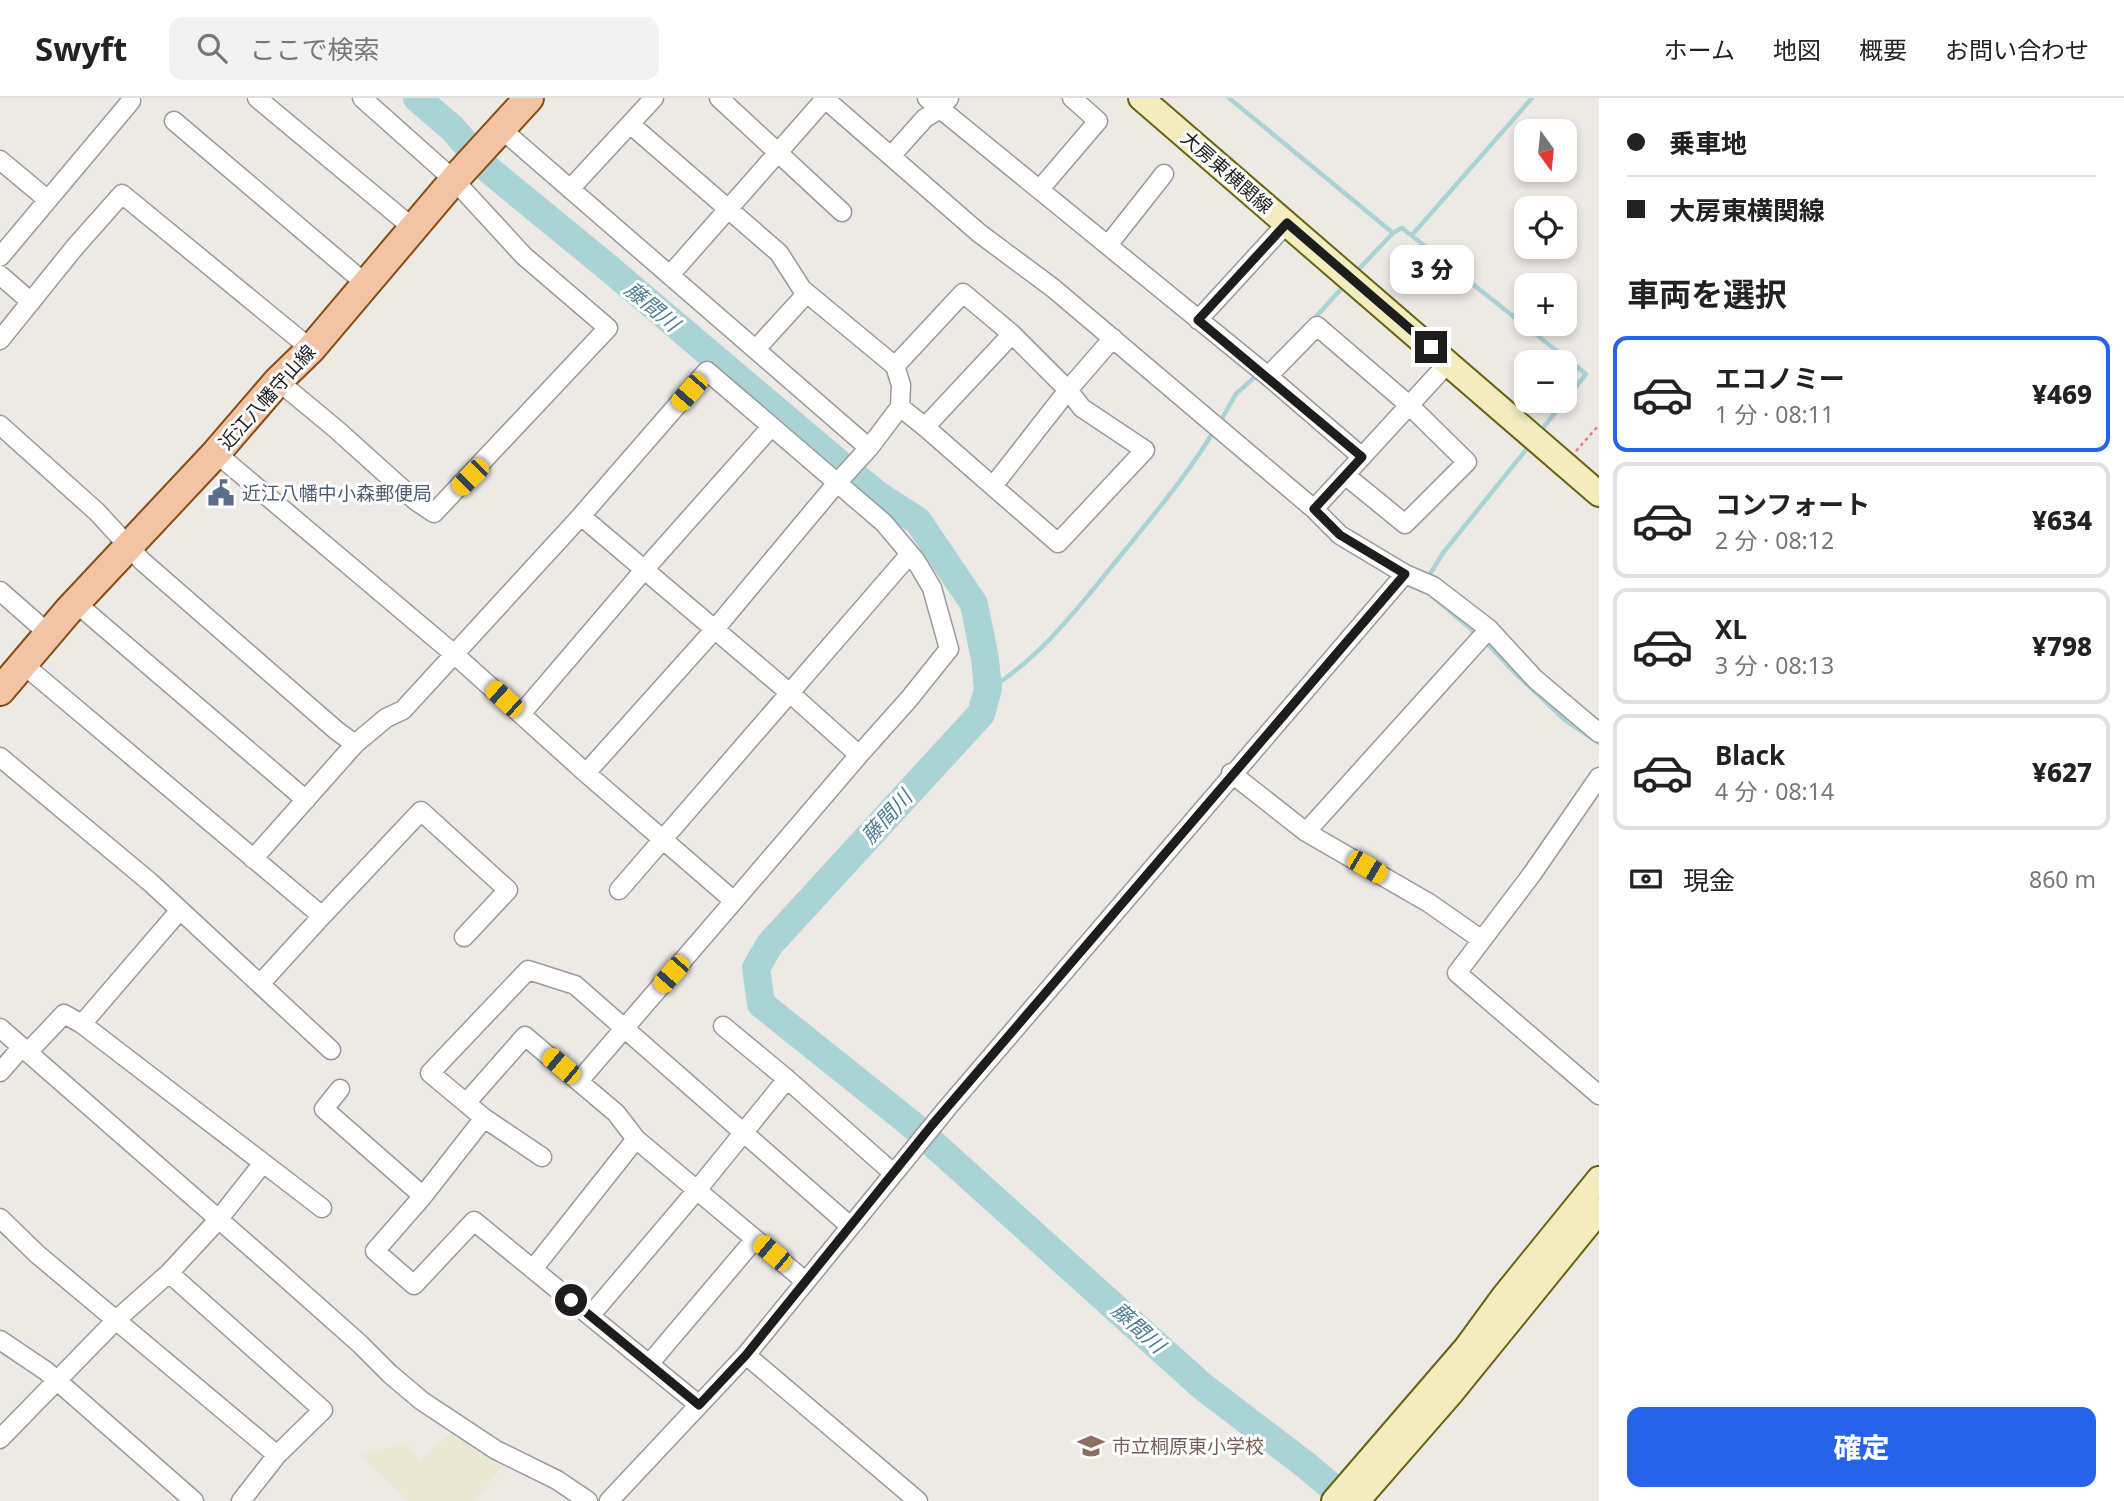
<!DOCTYPE html>
<html lang="ja">
<head>
<meta charset="utf-8">
<style>
  body { margin:0; font-family:"Noto Sans","Noto Sans JP",sans-serif; background:#f2f2f2; color:#222; height:100vh; display:flex; flex-direction:column; font-size:26px; white-space:nowrap }
  * { box-sizing:border-box; margin:0 }
  p { font-size:23px; color:#767676 }
  .icon { flex:none; width:38px; height:38px; fill:none; stroke:currentColor; stroke-width:2; stroke-linecap:round; stroke-linejoin:round }
  .map { position:relative; flex:1; overflow:hidden }
  .panel { display:flex; flex-direction:column; background:#fff; width:525px }
  .panel>* { flex:none }
  .top-card { display:grid; align-content:center; height:154px; padding:0 28px; background:#fff }
  .needle { width:46px; rotate:165deg }
  .fabs { position:absolute; left:1514px; top:21px; display:grid; gap:14px }
  .fabs a { display:grid; place-items:center; width:63px; height:63px; border-radius:14px; background:#fff; box-shadow:0 4px 10px #0003; font-size:35px }
  .end { position:absolute; width:32px; height:32px; margin:-16px; border:9px solid #1d1d1d; background:#fff; box-shadow:0 0 0 4px #fff }
  .from { border-radius:50% }
  .bubble { position:absolute; height:49px; border-radius:14px; background:#fff; box-shadow:0 4px 10px #0003; font-size:23px; font-weight:800; line-height:49px; text-align:center }
  .car { position:absolute; width:21px; height:42px; margin:-21px -10px; border-radius:9px; box-shadow:0 0 5px 2px #0007; background:linear-gradient(#f5c518 24%,#345 0 40%,#f5c518 0 76%,#345 0 86%,#f5c518 0) }
  .top-card b { display:flex; align-items:center; gap:24px; height:66px; font-size:26px }
  .top-card b+b { border-top:2px solid #e0e0e0 }
  .top-card i { width:18px; height:18px; background:#222 }
  ul { padding:0; list-style:none }
  li { display:flex; align-items:center; gap:21px; height:116px; margin:0 14px 10px; padding:0 14px; border:4px solid #e0e0e0; border-radius:14px }
  li div { flex:1 }
  li b { display:block; font-size:26px }
  li em { font-style:normal; font-weight:800 }
  li.current { border-color:#2563eb }
  li>.icon { width:63px; height:63px; stroke-width:1.5 }
  h2 { padding:0 28px; font-size:32px; line-height:84px }
  .pay { display:flex; align-items:center; gap:18px; height:77px; padding:0 28px; font-size:26px }
  .pay p { margin-inline-start:auto }
  .action { display:flex; gap:14px; margin-top:auto; padding:14px 28px }
  .action a { flex:1; height:80px; border-radius:14px; background:#2563eb; color:#fff; font-size:28px; font-weight:800; line-height:80px; text-align:center }
  header { display:flex; align-items:center; gap:42px; box-sizing:border-box; height:98px; padding:0 35px; background:#fff; border-bottom:2px solid #e0e0e0 }
  header strong { font-size:33px }
  nav { display:flex; gap:38px; margin-inline-start:auto; font-size:24px }
  .search { width:490px; height:63px; background:#f2f2f2; display:flex; align-items:center; gap:18px; box-sizing:border-box; padding:0 24px; border-radius:14px; color:#767676; font-size:26px }
  main { display:flex; flex:1; min-height:0 }
  .map>svg:first-child { display:block }
  .farmland { fill:#eae8d2 }
  .lines { fill:none; stroke-linecap:round; stroke-linejoin:round }
  .stream { stroke:#aad3d6; stroke-width:4.5 }
  .river { stroke:#aad3d6; stroke-width:28 }
  .street-casing { stroke:#9a9a9a; stroke-width:21 }
  .secondary-casing { stroke:#686311; stroke-width:28 }
  .primary-casing { stroke:#864c11; stroke-width:32 }
  .path { stroke:#e97a80; stroke-width:2.5; stroke-dasharray:3.5 3.5; stroke-linecap:butt }
  .street { stroke:#fff; stroke-width:18 }
  .secondary { stroke:#f2ecbe; stroke-width:24 }
  .primary { stroke:#f1c4a6; stroke-width:28 }
  .route { stroke:#1d1d1d; stroke-width:9 }
  .labels { text-anchor:middle; stroke-width:6; stroke-linejoin:round; paint-order:stroke }
  .street-label { font-size:19px; fill:#1d1d1d; stroke:#fff }
  .service-label { font-size:19px; fill:#4e5e75; stroke:#fff; text-anchor:start }
  .education-label { font-size:19px; fill:#785e54; stroke:#fff; text-anchor:start }
  .water-label { font-size:21px; font-style:italic; fill:#4e7c94; stroke:#fff }
</style>
</head>
<body>
<header>
<strong>Swyft</strong>
<div class="search"><svg class="icon" aria-label="search" viewBox="0 0 24 24"><circle cx="10" cy="10" r="6"/><path d="M15 15l6 6"/></svg>ここで検索</div>
<nav><a>ホーム</a><a>地図</a><a>概要</a><a>お問い合わせ</a></nav>
</header>
<main>
<div class="map">
<svg width="1599" height="1403" viewBox="0 0 1599 1403">
  <rect width="100%" height="100%" fill="#ede9e5"/>
  <path class="farmland" d="M450,1336l52,32 -27,35h-67l-49,-48 49,-8 11,16z"/>
  <g class="lines">
    <path class="stream" d="M1229,0l164,135 9,-5 184,146 -47,59
      M1412,137l120,-137
      M1358,172l35,-37
      M1312,223l31,-34
      M1221,322l15,-26 21,-19
      M1430,476l13,-21 86,-107
      M1426,493l52,44
      M1485,543l28,30 53,50 33,22
      M988,591c53,-29 100,-94 138,-140 30,-37 61,-74 86,-115"/>
    <path class="river" d="M417,0l35,30 37,42 116,95 223,189 50,41 40,26 56,83 11,55 3,30 -7,25 -211,230 -14,24 5,36 149,119 292,263 105,80 41,35"/>
    <g class="street-casing">
      <path id="street" d="M257,0l156,130
        M719,0l123,114
        M824,0l155,135 74,55 261,221 26,26 65,39 28,12 56,43 46,50 64,54
        M927,0l341,278 94,81
        M174,23l192,163
        M500,30l369,320
        M891,58l34,-38 15,-9 9,-11
        M0,62l48,40
        M570,91l84,-91
        M1040,91l58,-68 -26,-23
        M1108,147l56,-71
        M0,159l131,-156
        M0,177l31,27
        M670,177l155,-176
        M1198,222l89,-97
        M0,242l75,-93 47,-53 189,155
        M756,251l51,-56
        M895,268l68,-73 49,41
        M1268,278l49,-50 92,79 58,57 -62,62 -60,-49
        M278,283l58,48 80,72 18,12 174,-185 -84,-72 -70,-76 -92,-82
        M900,309l25,20 133,116 87,-93 -63,-42 -14,-18 -56,-56 -87,93
        M0,327l97,87 45,49 195,170 18,13 -102,115
        M216,355l238,201 132,119 148,128 125,-146 50,-56 40,-50 -17,-61 -16,-27 -32,-38 -177,-152 -126,145 -178,194 -17,8 -31,26
        M993,388l75,-96 45,-52
        M1314,411l134,-146
        M581,418l210,178 68,61
        M0,493l50,44
        M76,505l230,197
        M24,567l298,251 -62,68
        M521,616l123,-144 127,-143
        M0,659l151,126 180,167
        M586,675l129,-144 121,-145 33,-36 31,-41 1,-22 -6,-19 -93,-77 -23,-36 -149,-129
        M1231,675l75,59 123,71 53,37
        M1599,679l-67,97 -75,99 142,122
        M1306,734l183,-203
        M619,792l291,-336
        M322,818l99,-105 87,79 -44,47
        M82,926l240,184
        M723,928l64,53
        M0,930l279,244 81,72 30,30 32,27 74,49 61,30 31,21
        M28,954l36,-38 18,10 98,-114
        M0,974l22,-25
        M579,983l155,-180
        M340,991l-16,20 99,87 -48,55 39,34 60,-64 225,184
        M466,1005l59,-67 91,77 20,26
        M484,1020l-54,-45 98,-103 47,15 275,241
        M423,1098l61,-78 58,39
        M0,1120l37,36 240,201
        M533,1171l103,-130 169,142
        M169,1175l154,137 -46,45 -36,46
        M590,1218l107,-126 90,-111 106,94
        M0,1242l46,31 148,130
        M746,1257l172,146
        M649,1266l106,-125
        M0,1341l116,-119 53,-47 49,-53 45,-57
        M609,1403l137,-146 202,-248 457,-533"/>
    </g>
    <g class="secondary-casing">
      <path id="secondary" d="M1141,0l458,396
        M1334,1403l132,-153 38,-52 95,-117
        M1357,1403l95,-109 147,-181"/>
    </g>
    <g class="primary-casing">
      <path id="primary" d="M0,593l68,-80 148,-158 62,-72 33,-32 143,-169 75,-82"/>
    </g>
    <path class="path" d="M1576,353l23,-26"/>
    <use href="#street" class="street"/>
    <use href="#secondary" class="secondary"/>
    <use href="#primary" class="primary"/>
  </g>
  <g class="lines">
    <path class="route" d="M571,1202l128,105 47,-50 186,-230 473,-551 -65,-39 -26,-26 48,-52 -164,-137 89,-97 144,124"/>
  </g>
  <defs>
    <g id="civic-bare" transform="scale(2.1)"><path d="M-.6-6.5H3V-4.5H.6V-3L4-1V1h2V6H-6V1h2V-1L-.6-3ZM-1.2 2.5V6h2.4V2.5Z" fill="#5c6f8a" stroke="#fff" stroke-width="2.5" paint-order="stroke"/></g>
    <g id="school-bare" transform="scale(2.1)"><path d="M0-5L7-2L0 1L-7-2ZM-4 1L0 2.5L4 1V4Q0 6-4 4Z" fill="#8d6e63" stroke="#fff" stroke-width="2.5" paint-order="stroke"/></g>
  </defs>
  <g fill-rule="evenodd">
    <use href="#civic-bare" x="221" y="395"/>
    <use href="#school-bare" x="1091" y="1348"/>
  </g>
  <g class="labels">
    <g class="street-label">
      <text transform="translate(1227 74) rotate(41)" y="7">大房東横関線</text>
      <text transform="translate(267 299) rotate(-48)" y="7">近江八幡守山線</text>
    </g>
    <g class="service-label">
      <text x="242" y="402">近江八幡中小森郵便局</text>
    </g>
    <g class="education-label">
      <text x="1112" y="1355">市立桐原東小学校</text>
    </g>
    <g class="water-label">
      <text transform="translate(652 209) rotate(40)" y="7">藤間川</text>
      <text transform="translate(887 719) rotate(-48)" y="7">藤間川</text>
      <text transform="translate(1138 1230) rotate(42)" y="7">藤間川</text>
    </g>
  </g>
</svg>
<div class="fabs">
<a><svg class="needle" viewBox="-14 -14 28 28"><path d="M0-13l5 13h-10z" fill="#e53935"/><path d="M0 13l5-13h-10z" fill="#767676"/></svg></a>
<a><svg class="icon" aria-label="locate" viewBox="0 0 24 24"><circle cx="12" cy="12" r="6"/><path d="M12 2v4M12 18v4M2 12h4M18 12h4"/></svg></a>
<a>+</a>
<a>−</a>
</div>
<i class="end from" style="left:571px;top:1202px"></i>
<i class="end" style="left:1431px;top:249px"></i>
<div class="bubble" style="left:1390px;top:147px;width:84px">3 分</div>
<i class="car" style="left:689px;top:294px;rotate:221deg"></i>
<i class="car" style="left:470px;top:379px;rotate:225deg"></i>
<i class="car" style="left:504px;top:601px;rotate:312deg"></i>
<i class="car" style="left:1367px;top:769px;rotate:120deg"></i>
<i class="car" style="left:671px;top:876px;rotate:221deg"></i>
<i class="car" style="left:561px;top:968px;rotate:310deg"></i>
<i class="car" style="left:772px;top:1155px;rotate:310deg"></i>
</div>
<section class="panel">
<div class="top-card">
<b><i class="from"></i>乗車地</b>
<b><i></i>大房東横関線</b>
</div>
<h2>車両を選択</h2>
<ul>
<li class="current"><svg class="icon" aria-label="car" viewBox="0 0 24 24"><path d="M5 17H2v-5l4-1 3-4h7l3 4 3 1v5h-3M9 17h6M6 11h13"/><circle cx="7" cy="17" r="2"/><circle cx="17" cy="17" r="2"/></svg><div><b>エコノミー</b><p>1 分 · 08:11</p></div><em>¥469</em></li>
<li><svg class="icon" aria-label="car" viewBox="0 0 24 24"><path d="M5 17H2v-5l4-1 3-4h7l3 4 3 1v5h-3M9 17h6M6 11h13"/><circle cx="7" cy="17" r="2"/><circle cx="17" cy="17" r="2"/></svg><div><b>コンフォート</b><p>2 分 · 08:12</p></div><em>¥634</em></li>
<li><svg class="icon" aria-label="car" viewBox="0 0 24 24"><path d="M5 17H2v-5l4-1 3-4h7l3 4 3 1v5h-3M9 17h6M6 11h13"/><circle cx="7" cy="17" r="2"/><circle cx="17" cy="17" r="2"/></svg><div><b>XL</b><p>3 分 · 08:13</p></div><em>¥798</em></li>
<li><svg class="icon" aria-label="car" viewBox="0 0 24 24"><path d="M5 17H2v-5l4-1 3-4h7l3 4 3 1v5h-3M9 17h6M6 11h13"/><circle cx="7" cy="17" r="2"/><circle cx="17" cy="17" r="2"/></svg><div><b>Black</b><p>4 分 · 08:14</p></div><em>¥627</em></li>
</ul>
<div class="pay"><svg class="icon" aria-label="cash" viewBox="0 0 24 24"><path d="M3 7h18v10H3z"/><circle cx="12" cy="12" r="2"/></svg>現金<p>860 m</p></div>
<div class="action"><a>確定</a></div>
</section>
</main>
</body>
</html>
